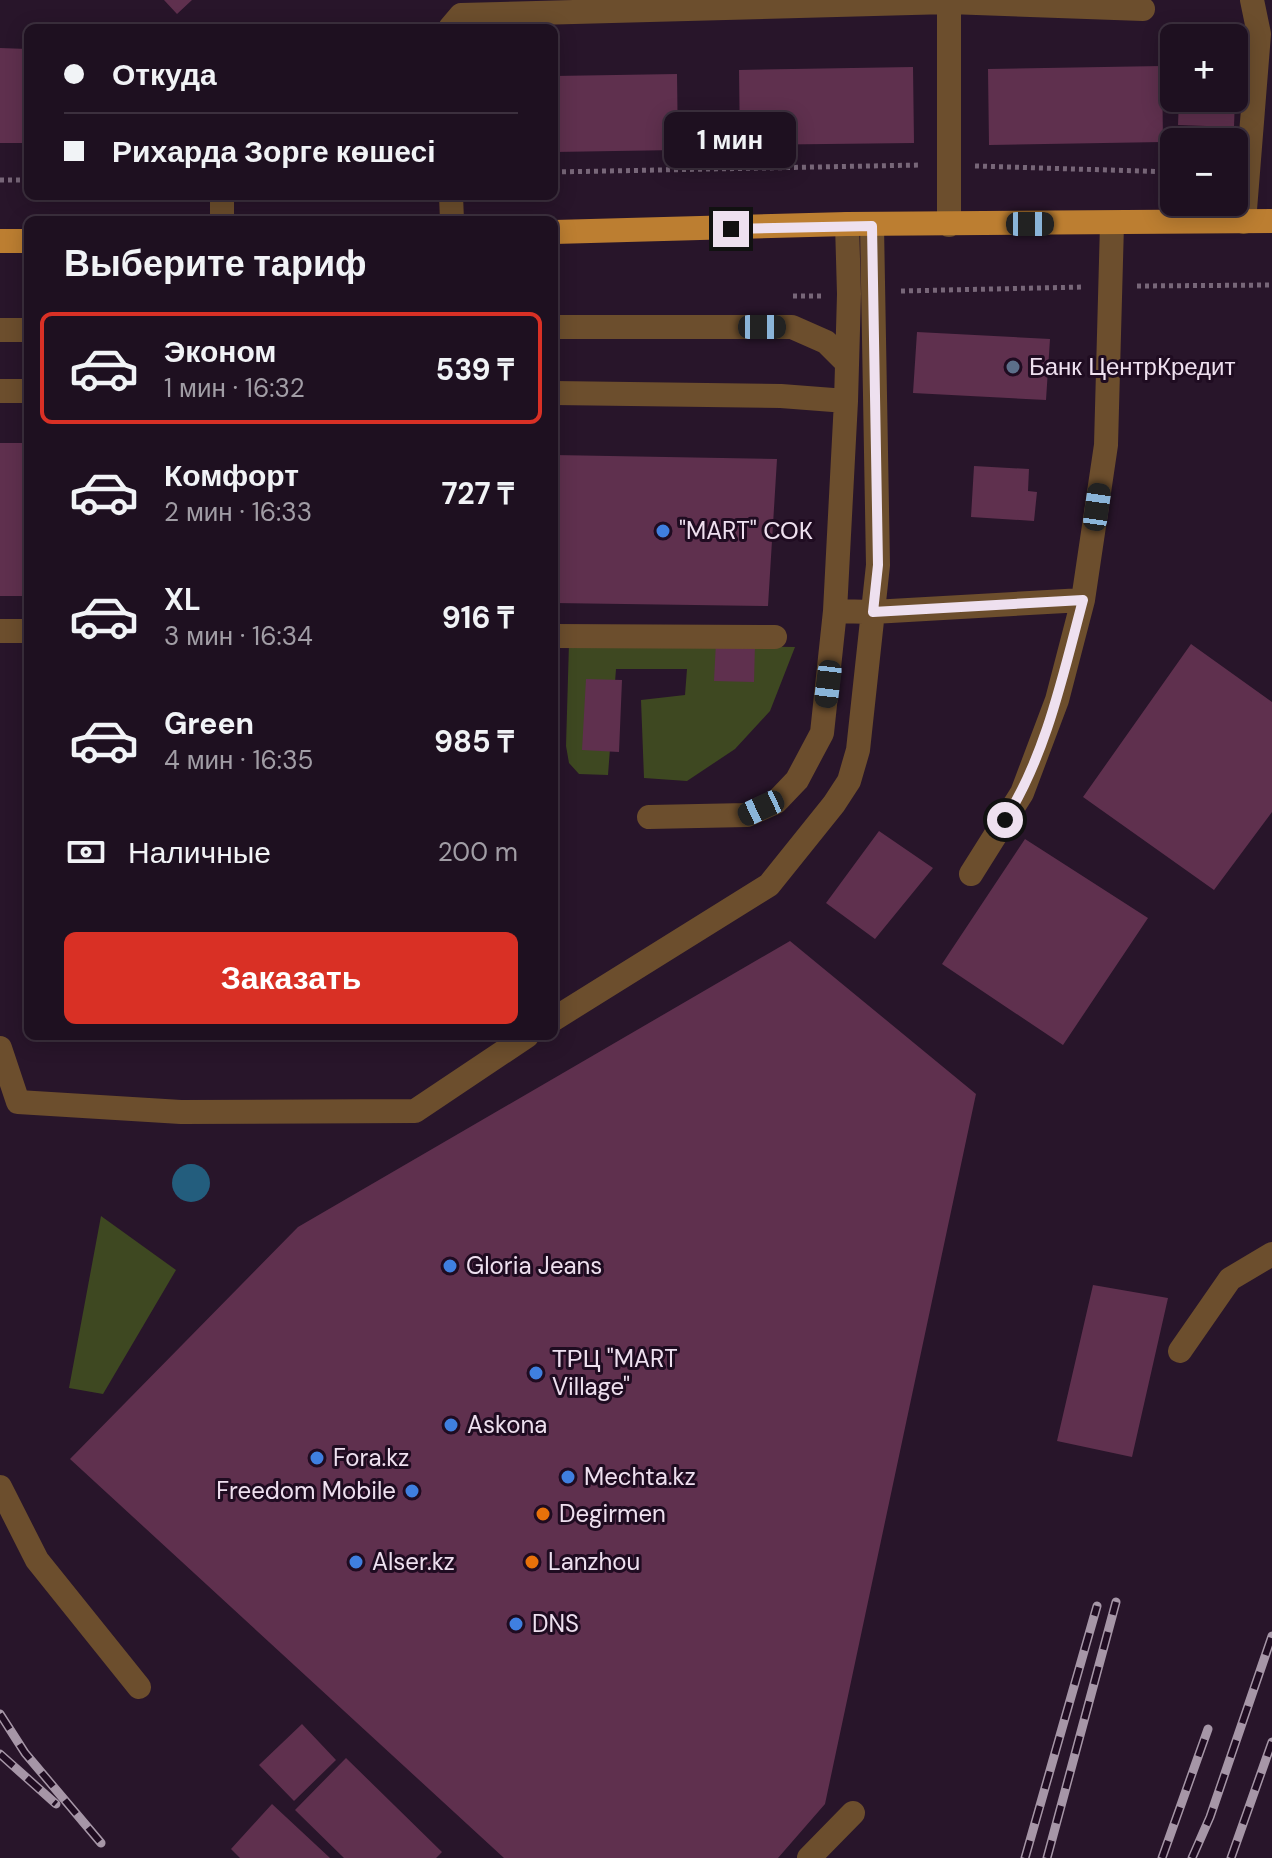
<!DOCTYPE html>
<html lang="ru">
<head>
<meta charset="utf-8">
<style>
  body { margin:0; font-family:"DM Sans",sans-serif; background:#261929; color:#f1f3f6; height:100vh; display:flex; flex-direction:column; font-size:30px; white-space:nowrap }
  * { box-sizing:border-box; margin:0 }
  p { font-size:26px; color:#a19da5 }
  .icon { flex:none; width:44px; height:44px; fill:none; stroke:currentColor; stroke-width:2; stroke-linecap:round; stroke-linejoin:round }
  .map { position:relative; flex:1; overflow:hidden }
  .panel { position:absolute; left:24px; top:216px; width:534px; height:824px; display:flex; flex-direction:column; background:#1e1020; border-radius:12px; box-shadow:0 4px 20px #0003,0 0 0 2px #3c303e }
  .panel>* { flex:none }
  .banner { position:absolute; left:24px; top:24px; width:534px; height:176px; border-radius:12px; box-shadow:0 4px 20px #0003,0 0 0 2px #3c303e; display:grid; align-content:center; height:176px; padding:0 40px; background:#1e1020 }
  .tools { position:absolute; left:1160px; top:24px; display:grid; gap:16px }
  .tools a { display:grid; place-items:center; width:88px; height:88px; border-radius:12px; background:#1e1020; box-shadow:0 4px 20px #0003,0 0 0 2px #3c303e; font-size:40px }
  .end { position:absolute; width:36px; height:36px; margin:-18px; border:10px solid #eee0ef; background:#111; box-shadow:0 0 0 4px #111 }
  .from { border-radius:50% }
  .bubble { position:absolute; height:56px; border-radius:12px; background:#1e1020; box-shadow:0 4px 20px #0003,0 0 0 2px #3c303e; font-size:26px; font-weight:700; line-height:56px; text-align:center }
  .car { position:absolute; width:24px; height:48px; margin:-24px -12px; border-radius:10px; box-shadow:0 0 6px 2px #0007; background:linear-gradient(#222 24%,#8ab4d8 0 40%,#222 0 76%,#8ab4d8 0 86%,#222 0) }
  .banner b { display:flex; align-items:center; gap:28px; height:76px; font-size:30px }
  .banner b+b { border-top:2px solid #3c303e }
  .banner i { width:20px; height:20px; background:#f1f3f6 }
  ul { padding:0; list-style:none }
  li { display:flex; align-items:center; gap:24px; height:112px; margin:0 16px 12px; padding:0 24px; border:4px solid transparent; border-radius:12px }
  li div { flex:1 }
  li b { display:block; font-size:30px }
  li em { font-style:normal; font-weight:700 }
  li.selected { border-color:#d93025 }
  li>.icon { width:72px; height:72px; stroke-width:1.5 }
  h2 { padding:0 40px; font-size:36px; line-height:96px }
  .pay { display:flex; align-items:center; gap:20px; height:88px; padding:0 40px; font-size:30px }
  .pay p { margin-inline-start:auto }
  .primary-button { display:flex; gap:16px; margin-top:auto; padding:16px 40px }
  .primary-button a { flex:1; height:92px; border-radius:12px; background:#d93025; color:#fff; font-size:32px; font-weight:700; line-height:92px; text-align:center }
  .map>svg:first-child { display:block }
  .green { fill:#3e4821 }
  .water { fill:#235d7d }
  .building { fill:#5f304e }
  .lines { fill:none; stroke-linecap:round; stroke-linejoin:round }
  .path { stroke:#776678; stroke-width:5; stroke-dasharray:4 4; stroke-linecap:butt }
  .minor { stroke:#6c4e2d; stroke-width:24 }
  .major { stroke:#bc7e31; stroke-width:24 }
  .rail-casing { stroke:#a696a7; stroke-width:9 }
  .rail { stroke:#1f0c21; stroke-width:6; stroke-dasharray:18; stroke-linecap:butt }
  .route { stroke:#eee0ef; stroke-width:10 }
  .service-dot { fill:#5c6f8a; stroke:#1f0c21; stroke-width:3 }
  .shop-dot { fill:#3f7fe0; stroke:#1f0c21; stroke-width:3 }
  .food-dot { fill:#e8710a; stroke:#1f0c21; stroke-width:3 }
  .labels { text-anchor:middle; stroke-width:6; stroke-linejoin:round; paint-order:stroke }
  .poi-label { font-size:24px; fill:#eee0ef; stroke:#1f0c21; text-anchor:start }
</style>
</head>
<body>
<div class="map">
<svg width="1272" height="1858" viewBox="0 0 1272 1858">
  <rect width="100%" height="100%" fill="#28152a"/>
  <path class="green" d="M569,643l226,4 -25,64 -35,38 -48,32 -43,-3 -3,-78 44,-5 2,-26h-71l-8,106 -29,-1 -10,-11 -3,-17z
    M101,1216l75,54 -73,124 -34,-6z"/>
  <path class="water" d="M172 1183a19 19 0 1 1 38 0a19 19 0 1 1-38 0Z"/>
  <path class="building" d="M164,0h28l-15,14z
    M0,48l28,1v94h-28z
    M1162,66l1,76 -174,3 -1,-76z
    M913,67l1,76 -174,2 -1,-75z
    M677,74l1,76 -124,2v-76z
    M1179,98h56l-1,29 -56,-2z
    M917,332l133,7 -4,61 -133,-7z
    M0,443h28v153h-28z
    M554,455l223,4 -9,147 -214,-3z
    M974,466l55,3 -1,22 9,1 -3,29 -63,-4z
    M716,642l39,1 -1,39 -40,-1z
    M1191,644l81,58v110l-58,78 -131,-93z
    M586,679l36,1 -3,72 -37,-2z
    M879,831l54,37 -58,71 -49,-36z
    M1025,839l123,79 -85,127 -121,-81z
    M790,941l186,153 -151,710 -47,54h-274l-434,-399 228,-232z
    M1093,1285l75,13 -36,159 -75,-16z
    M302,1724l34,36 -42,41 -35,-36z
    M346,1758l96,94 -6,6h-92l-49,-48z
    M272,1804l58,54h-90l-9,-9z"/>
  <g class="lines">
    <path class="path" d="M975,166l199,6
      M554,172l367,-7
      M0,180h28
      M1137,286l135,-1
      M901,291l182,-4
      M793,296h30"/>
    <path class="minor" d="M949,2l194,7
      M450,28l11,-13 488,-13v223
      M222,196v24
      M451,196l1,24
      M1244,222l15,-188 -7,-34
      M554,327h238l34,15 20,20
      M0,330h28
      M0,391h28
      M554,393l227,3 65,5
      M835,611l38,1 210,-12
      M0,631h28
      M554,636l221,1
      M649,817l98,-2 29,-13 21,-22 25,-47 13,-122 11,-210 3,-107 -2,-70
      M971,874l51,-81 35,-93 26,-100 23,-155 6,-221
      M554,1019l215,-134 65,-81 15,-23 9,-31 20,-185 -6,-339
      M0,1048l18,54 163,10 234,-1 112,-75
      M1180,1351l50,-72 42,-25
      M0,1487l37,73 102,127
      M809,1858l44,-45"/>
    <path class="major" d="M554,232l293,-8 425,-3
      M0,241h28"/>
    <g class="rail-casing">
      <path id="rail" d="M0,1714l25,39 76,90
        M0,1754l56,50
        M1025,1858l72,-252
        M1047,1858l69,-256
        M1162,1858l46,-129
        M1192,1858l18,-41 62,-181
        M1231,1858l41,-116"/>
    </g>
    <use href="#rail" class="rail"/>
  </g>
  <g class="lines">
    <path class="route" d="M731,229l141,-3 6,339 -5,47 210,-12c-20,75 -37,155 -78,220"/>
  </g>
  <circle class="service-dot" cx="1013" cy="367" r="8"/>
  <g class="shop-dot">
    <circle cx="663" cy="531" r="8"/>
    <circle cx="450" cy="1266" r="8"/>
    <circle cx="536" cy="1373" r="8"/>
    <circle cx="451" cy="1425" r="8"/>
    <circle cx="317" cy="1458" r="8"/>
    <circle cx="568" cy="1477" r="8"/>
    <circle cx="412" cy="1491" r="8"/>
    <circle cx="356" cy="1562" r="8"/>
    <circle cx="516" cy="1624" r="8"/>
  </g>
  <g class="food-dot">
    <circle cx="543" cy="1514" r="8"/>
    <circle cx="532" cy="1562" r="8"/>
  </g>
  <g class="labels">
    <g class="poi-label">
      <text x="1029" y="375">Банк ЦентрКредит</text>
      <text x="679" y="539">"MART" СОК</text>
      <text x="466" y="1274">Gloria Jeans</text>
      <text x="552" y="1367">ТРЦ "MART<tspan x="552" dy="28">Village"</tspan></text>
      <text x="467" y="1433">Askona</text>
      <text x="333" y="1466">Fora.kz</text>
      <text x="584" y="1485">Mechta.kz</text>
      <text x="396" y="1499" text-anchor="end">Freedom Mobile</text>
      <text x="559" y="1522">Degirmen</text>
      <text x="372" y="1570">Alser.kz</text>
      <text x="548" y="1570">Lanzhou</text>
      <text x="532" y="1632">DNS</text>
    </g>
  </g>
</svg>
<div class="tools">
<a>+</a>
<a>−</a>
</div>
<i class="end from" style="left:1005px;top:820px"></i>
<i class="end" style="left:731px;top:229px"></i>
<div class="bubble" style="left:664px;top:112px;width:132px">1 мин</div>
<i class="car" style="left:1030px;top:224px;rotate:90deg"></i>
<i class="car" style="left:762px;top:327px;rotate:90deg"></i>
<i class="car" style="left:1097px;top:507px;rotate:8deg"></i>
<i class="car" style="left:828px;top:684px;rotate:187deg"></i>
<i class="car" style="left:761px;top:808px;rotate:245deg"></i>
<div class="banner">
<b><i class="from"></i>Откуда</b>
<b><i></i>Рихарда Зорге көшесі</b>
</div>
<section class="panel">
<h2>Выберите тариф</h2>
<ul>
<li class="selected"><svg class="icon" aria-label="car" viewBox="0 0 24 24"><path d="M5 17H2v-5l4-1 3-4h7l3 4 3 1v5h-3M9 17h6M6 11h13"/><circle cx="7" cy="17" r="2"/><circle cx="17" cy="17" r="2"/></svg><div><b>Эконом</b><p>1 мин · 16:32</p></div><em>539 ₸</em></li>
<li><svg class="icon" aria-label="car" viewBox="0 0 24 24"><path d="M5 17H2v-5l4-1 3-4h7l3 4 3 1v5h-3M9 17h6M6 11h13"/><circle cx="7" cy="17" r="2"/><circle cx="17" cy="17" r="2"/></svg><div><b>Комфорт</b><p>2 мин · 16:33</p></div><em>727 ₸</em></li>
<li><svg class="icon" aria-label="car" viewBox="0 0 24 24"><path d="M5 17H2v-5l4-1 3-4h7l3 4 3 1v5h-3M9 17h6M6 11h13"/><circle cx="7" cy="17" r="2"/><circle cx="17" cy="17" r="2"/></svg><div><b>XL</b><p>3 мин · 16:34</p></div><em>916 ₸</em></li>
<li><svg class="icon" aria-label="car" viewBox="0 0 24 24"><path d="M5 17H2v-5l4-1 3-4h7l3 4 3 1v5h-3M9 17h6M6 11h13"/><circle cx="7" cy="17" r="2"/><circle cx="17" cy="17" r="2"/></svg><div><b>Green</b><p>4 мин · 16:35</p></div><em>985 ₸</em></li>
</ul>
<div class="pay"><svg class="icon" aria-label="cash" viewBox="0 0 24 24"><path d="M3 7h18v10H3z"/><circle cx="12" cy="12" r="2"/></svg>Наличные<p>200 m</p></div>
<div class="primary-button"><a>Заказать</a></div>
</section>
</div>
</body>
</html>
